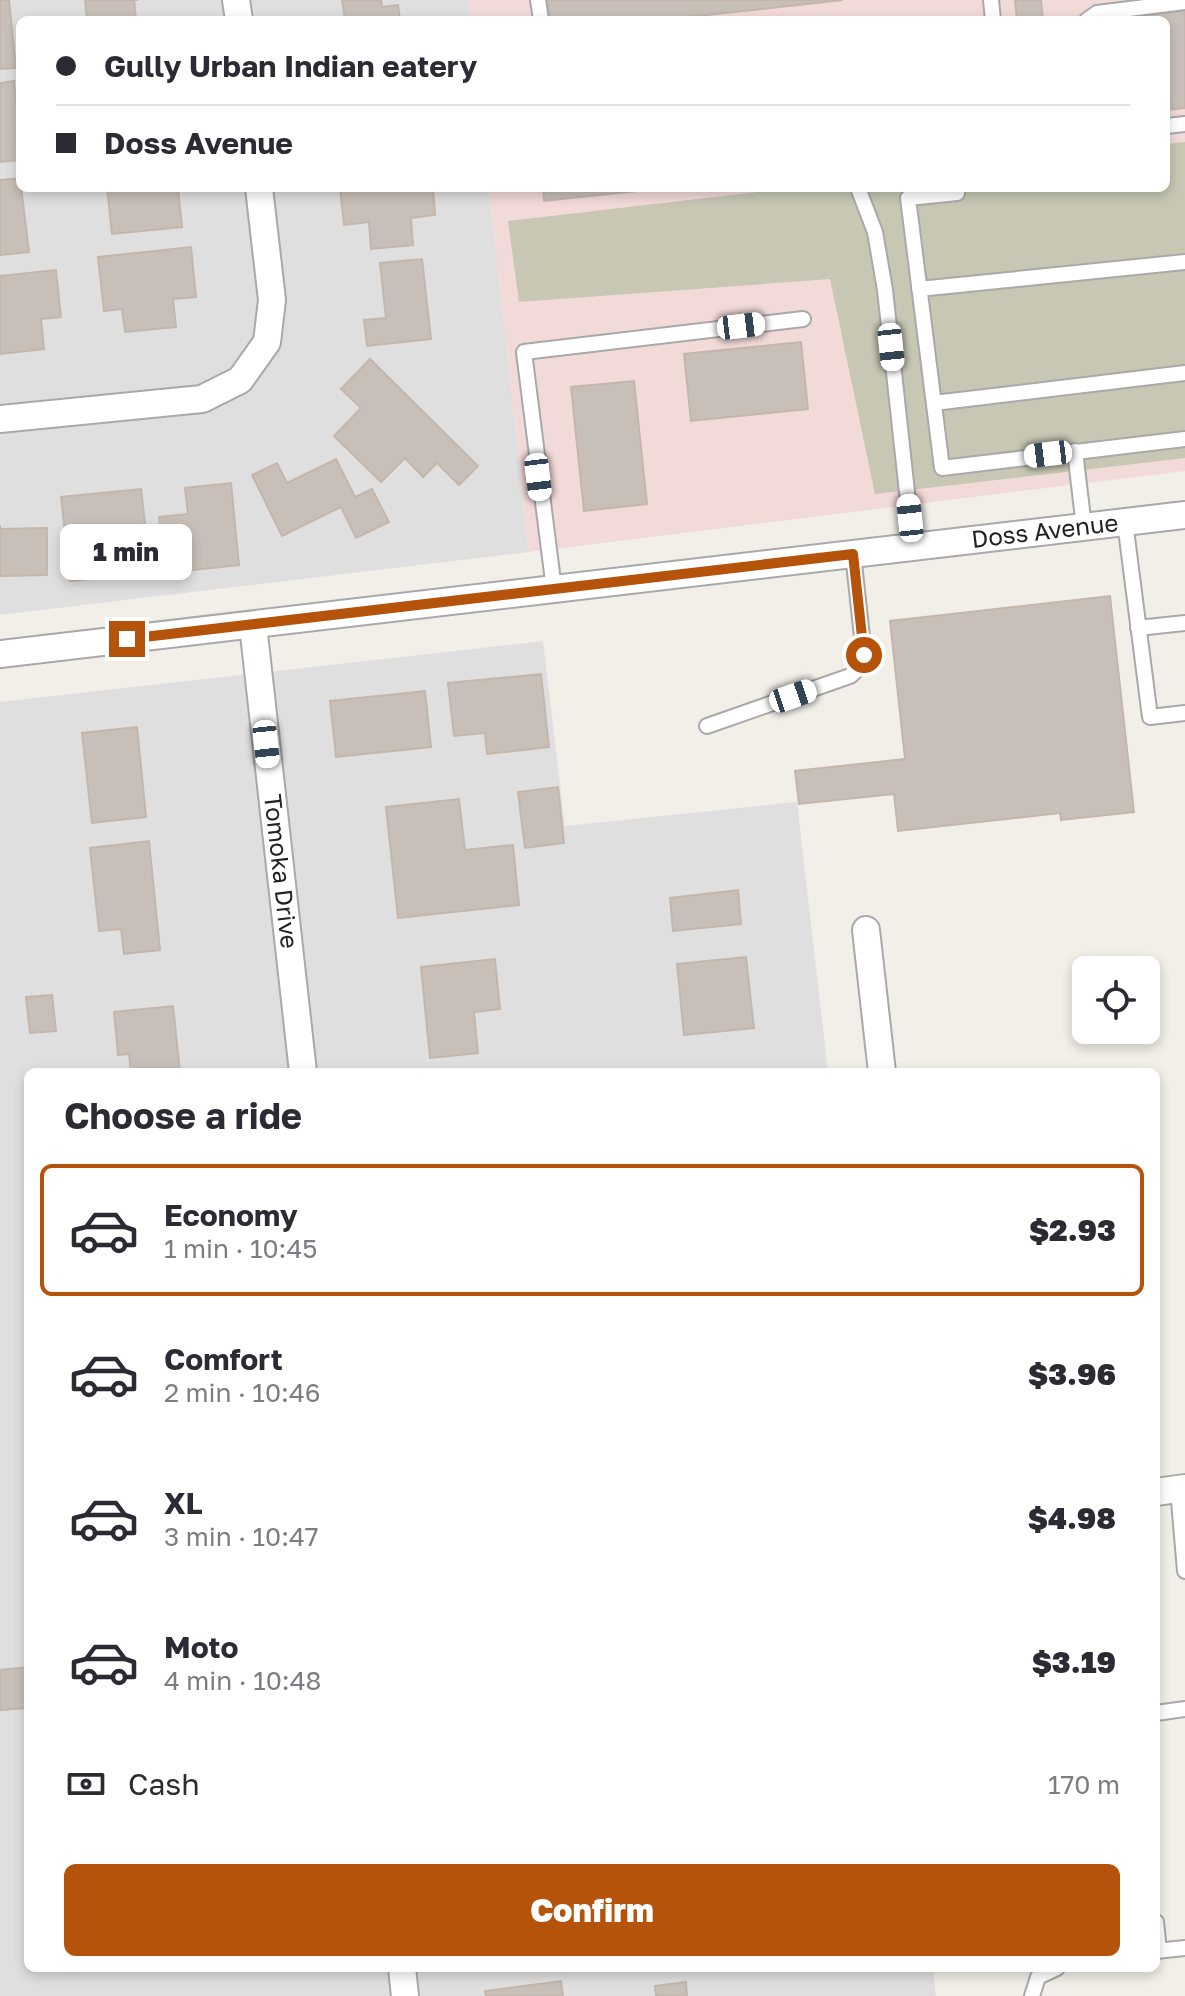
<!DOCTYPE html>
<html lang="en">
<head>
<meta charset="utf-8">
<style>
  body { margin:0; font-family:"Golos Text",sans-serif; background:#f7f7f7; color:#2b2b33; height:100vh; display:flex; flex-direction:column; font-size:30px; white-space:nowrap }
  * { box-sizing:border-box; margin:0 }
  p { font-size:26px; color:#7c7c81 }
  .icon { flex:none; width:44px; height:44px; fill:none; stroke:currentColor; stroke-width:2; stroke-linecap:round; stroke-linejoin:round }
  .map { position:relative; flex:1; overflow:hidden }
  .drawer { position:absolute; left:24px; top:1068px; width:1136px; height:904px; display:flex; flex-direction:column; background:#fff; border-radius:12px; box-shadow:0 4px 12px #0003 }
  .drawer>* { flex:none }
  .hud { position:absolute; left:16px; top:16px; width:1154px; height:176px; border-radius:12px; box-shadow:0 4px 12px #0003; display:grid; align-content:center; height:176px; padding:0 40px; background:#fff }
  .controls { position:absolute; left:1072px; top:956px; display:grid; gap:16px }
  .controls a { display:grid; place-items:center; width:88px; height:88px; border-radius:12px; background:#fff; box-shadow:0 4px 12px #0003; font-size:40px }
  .end { position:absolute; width:36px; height:36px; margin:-18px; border:10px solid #b45309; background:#fff; box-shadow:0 0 0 4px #fff }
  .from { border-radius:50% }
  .bubble { position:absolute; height:56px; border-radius:12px; background:#fff; box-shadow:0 4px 12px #0003; font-size:26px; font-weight:800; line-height:56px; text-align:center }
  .car { position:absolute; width:24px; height:48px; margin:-24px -12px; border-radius:10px; box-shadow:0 0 6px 2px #0007; background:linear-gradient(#fff 24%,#345 0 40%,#fff 0 76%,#345 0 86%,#fff 0) }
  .hud b { display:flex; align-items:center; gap:28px; height:76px; font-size:30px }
  .hud b+b { border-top:2px solid #e1e1e2 }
  .hud i { width:20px; height:20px; background:#2b2b33 }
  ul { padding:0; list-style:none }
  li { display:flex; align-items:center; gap:24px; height:132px; margin:0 16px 12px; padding:0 24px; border:4px solid transparent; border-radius:12px }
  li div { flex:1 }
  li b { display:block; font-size:30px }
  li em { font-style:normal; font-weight:800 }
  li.on { border-color:#b45309 }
  li>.icon { width:72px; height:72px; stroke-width:1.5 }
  h2 { padding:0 40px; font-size:36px; line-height:96px }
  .pay { display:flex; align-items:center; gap:20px; height:88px; padding:0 40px; font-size:30px }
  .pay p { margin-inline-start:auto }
  .button { display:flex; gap:16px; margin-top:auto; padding:16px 40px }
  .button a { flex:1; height:92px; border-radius:12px; background:#b45309; color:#fff; font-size:32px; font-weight:800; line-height:92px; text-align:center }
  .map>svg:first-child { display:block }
  .residential { fill:#e0dfdf }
  .commercial { fill:#f2dad9 }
  .construction { fill:#c7c7b4 }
  .building { fill:#c7bfb8; stroke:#c4b6ab; stroke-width:2 }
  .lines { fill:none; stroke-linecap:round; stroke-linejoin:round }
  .service-casing { stroke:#a9a9a9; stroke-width:18 }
  .minor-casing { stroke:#a9a9a9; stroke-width:30 }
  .service { stroke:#fff; stroke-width:14 }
  .minor { stroke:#fff; stroke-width:26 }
  .route { stroke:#b45309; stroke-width:10 }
  .labels { text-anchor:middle; stroke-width:6; stroke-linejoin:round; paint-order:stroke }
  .street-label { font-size:24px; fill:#222; stroke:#fff }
</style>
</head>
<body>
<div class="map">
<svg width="1185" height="1996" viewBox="0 0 1185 1996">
  <rect width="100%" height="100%" fill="#f2efe9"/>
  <path class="residential" d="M0,0h468l3,20h-451v168h469l40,364 -529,63z
    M543,641l22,185 232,-24 31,270h-800v896h905l3,28h-936v-1294z"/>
  <path class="commercial" d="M468,0h717v471l-656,81 -40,-364h677v-168h-695z"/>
  <path class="construction" d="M1185,142v316l-310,36 -45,-215 -311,23 -11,-81 285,-33h373v-44z"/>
  <path class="building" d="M0,0h9l7,68 -16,1z
    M85,0h53h-4l2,20h-49z
    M342,0h39l1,7 16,-2 2,15h-55z
    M548,0h295l-182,20h-111z
    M1015,0h26l2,20h-26z
    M1185,11v97l-19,2v-90l-57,-1z
    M14,81l2,23 4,-1v31l-4,1 3,25 -19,2v-79z
    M20,178l9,74 -29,3v-75z
    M107,188h71l4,39 -70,7z
    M340,188h93l2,27 -24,3 2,27 -42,4 -2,-27 -25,3z
    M543,188h123l-122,13z
    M191,247l5,50 -23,2 3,28 -51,5 -3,-23 -18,2 -6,-54z
    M422,259l9,80 -64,7 -3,-26 22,-2 -6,-55z
    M56,270l5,47 -20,2 3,30 -44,5v-78z
    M801,342l7,67 -117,12 -7,-67z
    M370,359l108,107 -19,19 -22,-22 -14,14 -18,-19 -24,24 -47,-46 27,-28 -20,-19z
    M634,381l13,123 -63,7 -13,-124z
    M336,459l19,38 17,-8 17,33 -33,16 -15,-31 -59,29 -30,-61 25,-12 10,20z
    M231,483l8,82 -74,8 -6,-56 29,-3 -3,-26z
    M141,489l9,77 -50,6 1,6 -31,3 -9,-84z
    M0,525v4l47,-1v47l-47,1z
    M1110,596l24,216 -73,8 -1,-7 -162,18 -4,-37 -95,10 -4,-33 110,-12 -15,-138z
    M541,674l8,73 -62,7 -2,-21 -31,3 -6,-53z
    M425,691l6,56 -95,10 -6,-56z
    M137,727l9,90 -54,6 -10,-90z
    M558,787l6,56 -39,5 -7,-56z
    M459,799l6,51 48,-5 6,60 -121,13 -12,-111z
    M149,841l11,109 -36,4 -3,-25 -22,2 -9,-83z
    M738,890l3,34 -68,7 -3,-33z
    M746,957l8,71 -70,7 -7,-71z
    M495,959l5,50 -26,3 4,41 -48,5 -9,-91z
    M52,995l4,36 -26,2 -4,-36z
    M173,1006l7,66h-49l-2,-18 -11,1 -4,-43z
    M28,1667v41l-28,2v-40z
    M561,1981l2,15h-77l-1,-5z
    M686,1982l1,14h-31l-1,-10z"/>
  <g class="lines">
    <g class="service-casing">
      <path id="service" d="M538,0l3,20
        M991,0l2,20
        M1087,20l10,-7 88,-11
        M1166,126l19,-2
        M858,188l17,44 10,58 28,257
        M957,193l-49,5 34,270 243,-29
        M919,289l266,-27
        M934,403l251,-30
        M1075,451l9,76
        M1125,522l25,195 35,-4
        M554,589l-30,-237 279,-33
        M1138,628l47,-5
        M707,726l143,-50 11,-10 3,-11 -11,-101
        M1178,1489l7,82
        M1156,1713l29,-4
        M1156,1922l3,29
        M1156,1951l29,-3
        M1032,1996l6,-19 19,-9"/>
    </g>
    <g class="minor-casing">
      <g id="minor">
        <path d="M236,0l3,20"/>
        <path d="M0,419l202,-20 38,-19 27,-38 5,-42 -13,-112"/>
        <path id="s1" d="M253,625l50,447"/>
        <path id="s2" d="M0,654l1185,-139"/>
        <path d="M866,930l16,142"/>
        <path d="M1156,1492l29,-4"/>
        <path d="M402,1968l3,28"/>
      </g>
    </g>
    <use href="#service" class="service"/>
    <use href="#minor" class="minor"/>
  </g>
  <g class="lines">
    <path class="route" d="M127,639l726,-85 11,101"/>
  </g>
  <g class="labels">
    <g class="street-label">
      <text dy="8" stroke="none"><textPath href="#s2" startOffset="1052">Doss Avenue</textPath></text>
      <text dy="8" stroke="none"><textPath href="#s1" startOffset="248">Tomoka Drive</textPath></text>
    </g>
  </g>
</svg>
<div class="controls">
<a><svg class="icon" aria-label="locate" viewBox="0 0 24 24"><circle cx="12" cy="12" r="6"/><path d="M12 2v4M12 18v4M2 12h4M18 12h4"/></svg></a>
</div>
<i class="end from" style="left:864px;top:655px"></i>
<i class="end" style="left:127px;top:639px"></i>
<div class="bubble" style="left:60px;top:524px;width:132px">1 min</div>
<i class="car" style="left:741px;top:326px;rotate:83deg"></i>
<i class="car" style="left:891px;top:347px;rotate:174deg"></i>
<i class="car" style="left:1048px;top:454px;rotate:263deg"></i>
<i class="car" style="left:538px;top:477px;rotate:173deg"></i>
<i class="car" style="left:910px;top:518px;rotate:354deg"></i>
<i class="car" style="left:793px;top:696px;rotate:71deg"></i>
<i class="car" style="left:266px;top:744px;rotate:174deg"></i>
<div class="hud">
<b><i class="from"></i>Gully Urban Indian eatery</b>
<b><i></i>Doss Avenue</b>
</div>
<section class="drawer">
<h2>Choose a ride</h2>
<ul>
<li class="on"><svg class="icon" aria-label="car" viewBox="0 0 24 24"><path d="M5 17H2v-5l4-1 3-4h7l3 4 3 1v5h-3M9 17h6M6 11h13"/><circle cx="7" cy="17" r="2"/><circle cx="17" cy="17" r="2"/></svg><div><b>Economy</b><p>1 min · 10:45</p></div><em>$2.93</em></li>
<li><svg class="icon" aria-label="car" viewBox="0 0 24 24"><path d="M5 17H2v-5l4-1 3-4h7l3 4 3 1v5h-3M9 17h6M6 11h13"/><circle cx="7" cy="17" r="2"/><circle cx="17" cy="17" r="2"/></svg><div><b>Comfort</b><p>2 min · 10:46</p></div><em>$3.96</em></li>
<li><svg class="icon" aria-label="car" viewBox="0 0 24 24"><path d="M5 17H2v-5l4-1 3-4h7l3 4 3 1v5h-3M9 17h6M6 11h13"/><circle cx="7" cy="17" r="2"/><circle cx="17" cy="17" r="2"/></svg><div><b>XL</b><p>3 min · 10:47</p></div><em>$4.98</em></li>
<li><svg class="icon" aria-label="car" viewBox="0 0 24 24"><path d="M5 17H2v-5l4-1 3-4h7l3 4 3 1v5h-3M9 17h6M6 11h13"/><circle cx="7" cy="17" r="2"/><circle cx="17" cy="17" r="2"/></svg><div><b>Moto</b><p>4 min · 10:48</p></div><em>$3.19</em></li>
</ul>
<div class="pay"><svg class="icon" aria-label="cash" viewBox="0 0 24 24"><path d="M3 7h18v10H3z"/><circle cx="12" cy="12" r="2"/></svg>Cash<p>170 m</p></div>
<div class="button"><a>Confirm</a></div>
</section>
</div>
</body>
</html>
